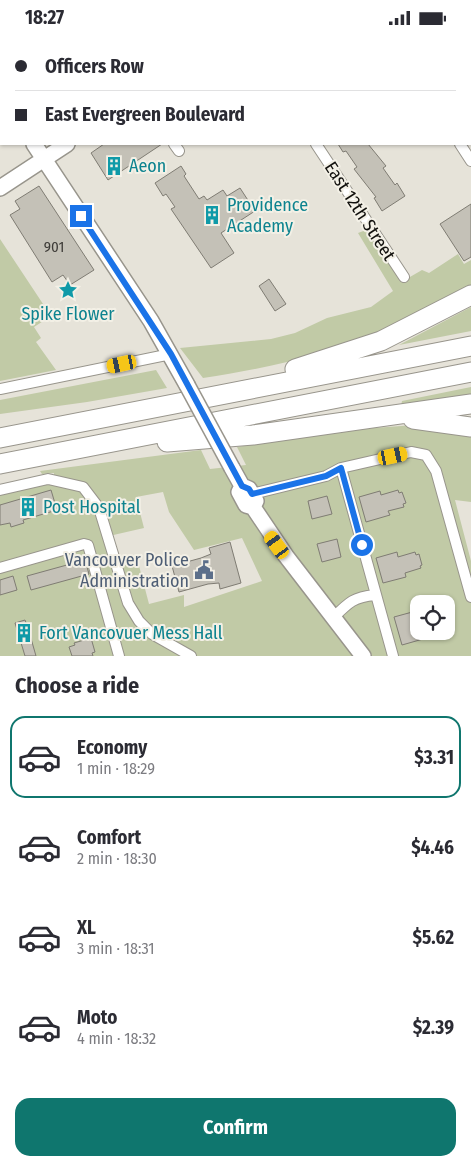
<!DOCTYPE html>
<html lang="en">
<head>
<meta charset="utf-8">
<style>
  body { margin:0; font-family:"Fira Sans Condensed",sans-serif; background:#f2f2f3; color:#2b2b33; height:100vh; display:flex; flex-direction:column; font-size:19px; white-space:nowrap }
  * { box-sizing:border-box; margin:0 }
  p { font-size:16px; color:#7c7c81 }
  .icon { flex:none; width:28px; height:28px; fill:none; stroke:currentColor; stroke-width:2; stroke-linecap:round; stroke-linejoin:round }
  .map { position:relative; height:621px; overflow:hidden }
  .side { display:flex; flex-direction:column; background:#fff; flex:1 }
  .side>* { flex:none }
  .hud { position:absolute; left:0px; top:0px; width:471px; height:110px; box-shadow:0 1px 4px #0004; display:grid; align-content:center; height:110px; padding:0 15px; background:#fff }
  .fabs { position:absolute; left:410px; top:560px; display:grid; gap:10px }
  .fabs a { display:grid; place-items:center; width:45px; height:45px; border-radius:10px; background:#fff; box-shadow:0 1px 4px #0004; font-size:25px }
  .end { position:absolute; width:22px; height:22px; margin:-11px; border:6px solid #1a73e8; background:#fff; box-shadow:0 0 0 2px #fff }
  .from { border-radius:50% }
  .car { position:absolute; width:15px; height:30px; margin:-15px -8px; border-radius:6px; box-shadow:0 0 4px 1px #0007; background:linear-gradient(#f5c518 24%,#345 0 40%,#f5c518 0 76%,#345 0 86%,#f5c518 0) }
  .hud b { display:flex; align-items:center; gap:18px; height:48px; font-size:19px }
  .hud b+b { border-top:1px solid #e1e1e2 }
  .hud i { width:12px; height:12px; background:#2b2b33 }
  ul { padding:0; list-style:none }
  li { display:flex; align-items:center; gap:15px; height:82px; margin:0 10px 8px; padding:0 5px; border:2px solid transparent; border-radius:15px }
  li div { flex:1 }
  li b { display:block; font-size:19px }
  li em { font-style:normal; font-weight:700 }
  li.on { border-color:#0f766e }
  li>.icon { width:45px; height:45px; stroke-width:1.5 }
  h2 { padding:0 15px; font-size:22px; line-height:60px }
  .action { display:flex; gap:10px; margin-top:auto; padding:10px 15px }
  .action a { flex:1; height:58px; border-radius:15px; background:#0f766e; color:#fff; font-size:20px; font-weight:700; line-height:58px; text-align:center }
  .status { display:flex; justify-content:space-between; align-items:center; height:35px; padding:0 25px; background:#fff; direction:ltr }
  .status svg { height:14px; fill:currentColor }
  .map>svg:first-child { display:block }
  .green { fill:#c1caa6; fill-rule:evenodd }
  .building { fill:#c4c1b7; stroke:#7f7c73 }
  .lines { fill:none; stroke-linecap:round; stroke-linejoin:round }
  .street-casing { stroke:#98958c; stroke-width:12 }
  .secondary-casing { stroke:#98958c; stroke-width:18 }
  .highway-casing { stroke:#98958c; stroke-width:21 }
  .street { stroke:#fff; stroke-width:10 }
  .secondary { stroke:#fff; stroke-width:15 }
  .highway { stroke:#fff; stroke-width:19 }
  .secondary-bridge-casing { stroke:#98958c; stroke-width:18; stroke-linecap:butt }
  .secondary-bridge { stroke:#fff; stroke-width:15 }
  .route { stroke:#1a73e8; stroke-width:6 }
  .labels { text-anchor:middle; stroke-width:4; stroke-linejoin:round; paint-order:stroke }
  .number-label { font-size:15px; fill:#3e3c38 }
  .culture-label { font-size:18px; fill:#0d838f; stroke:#f3f0e6; text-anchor:start }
  .street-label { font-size:18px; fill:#11100d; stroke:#f3f0e6 }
  .service-label { font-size:18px; fill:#4e5e75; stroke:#f3f0e6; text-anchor:end }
</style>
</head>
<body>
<div class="status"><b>18:27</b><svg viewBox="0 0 49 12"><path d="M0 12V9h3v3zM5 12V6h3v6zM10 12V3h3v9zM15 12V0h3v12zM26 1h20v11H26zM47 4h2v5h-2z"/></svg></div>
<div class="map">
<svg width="471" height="621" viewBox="0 0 471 621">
  <rect width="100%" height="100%" fill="#e6e3d9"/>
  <path class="green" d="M366,195l37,51 19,-11 7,3 29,-19 6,10 7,-4v26c-29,15 -58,31 -88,45 -56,24 -120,38 -180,47l-23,-30 91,-9 24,-6 32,-15 44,-11 22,-16 -35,-58z
    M0,204l51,77 -17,11 7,11 -5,4 20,28 -56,11z
    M471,272v24l-72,14z
    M156,335l11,18 -80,14 -87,12v-14z
    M471,352v10l-70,9 1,-5z
    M429,389l42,10v68l-16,-2 16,61v95h-471v-166l54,-10v-7l-12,1 -2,-3 161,-21 9,19 36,-4 -9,-18 109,-17zM163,457l6,20 25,38 48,-12 20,43 -78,26v-12l-35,9 -11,-42 -21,5 -8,-31 35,-8 -8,-31zM419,569h27v27h-27z"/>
  <path class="building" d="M104,109h58l-54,36 -17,-27z
    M338,109h30l18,22 -3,2 12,17 2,-2 8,13 -23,15 -8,-13 2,-1 -22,-28 3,-2 -11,-16 -3,1z
    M181,131l5,8 -2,2 15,23 5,-3 3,4 16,-10 4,6 13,-8 15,23 -34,22 13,20 -23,15 -40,-59 4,-2 -9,-13 -3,2 -8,-13z
    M39,151l55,84 -24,15 -7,-10 -11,7 -42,-67 10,-6 -5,-8z
    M471,169v53l-7,4 -24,-37z
    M269,244l17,25 -11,7 -16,-25z
    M51,455l6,20 -34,10 1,3 -13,4 -1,-4 -10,2v-20z
    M398,455l1,3 3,-1 4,11 -3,1 1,3 -16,4 2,4 -24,7 -7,-25 21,-6 1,4z
    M327,461l5,18 -20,5 -4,-18z
    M337,504l4,18 -19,5 -5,-18z
    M230,507l11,41 -21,6 -1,-6 -11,1 -29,8 -7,-26 29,-8 10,-4 -2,-6z
    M397,517l1,5 17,-5 1,3 3,-1 3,11 -2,1 1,2 -16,5 1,4 -23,6 -7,-25z
    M85,525l4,14 -58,16 -4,-14z
    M13,541l4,14 -17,5v-15z
    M416,576l3,7v13h2l2,8 -21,6 -8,-28z
    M25,585l3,8 8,28h-11l-10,-33z
    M91,603l4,14 -3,1 1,3h-21l-3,-9 6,-2 -1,-2z"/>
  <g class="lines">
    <g class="street-casing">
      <path id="street" d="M102,0l1,1
        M245,0l1,1
        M386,0l1,1
        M446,1l2,-1
        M174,109l5,7
        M316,109l88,133
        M460,109l11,17
        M0,354l171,-35
        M341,433l52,188
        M0,455l48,-11 35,8 16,21 29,95 11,18 13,13 39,22
        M252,459l74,-18 15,-8 70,-16 15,3 10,16 35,126
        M0,533l84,-24 4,1 31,111
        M334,582c15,-15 20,-20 41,-22"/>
    </g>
    <g class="secondary-casing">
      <path id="secondary" d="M10,1l2,-1
        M230,1l2,-1
        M0,8l1,-1
        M0,58l1,2
        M34,109l117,177 36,64
        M0,153l67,-44
        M232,433l10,18 7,3 7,12 -3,6
        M242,451l-3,6 7,13 7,2 33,49 77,100"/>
    </g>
    <g class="highway-casing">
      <path id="highway" d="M295,334l86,-28 90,-46
        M413,384l58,8
        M0,403l471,-92
        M167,407l86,-7 218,-31
        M0,429l471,-92"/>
    </g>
    <use href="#street" class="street"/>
    <use href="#secondary" class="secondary"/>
    <use href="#highway" class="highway"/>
    <g class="secondary-bridge-casing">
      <path id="secondary-bridge" d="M187,350l45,83"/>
    </g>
    <use href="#secondary-bridge" class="secondary-bridge"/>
  </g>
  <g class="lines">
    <path class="route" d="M81,181l90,138 71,132 7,3 3,5 74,-18 15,-8 21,77"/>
  </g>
  <defs>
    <g id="building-bare" transform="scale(1.5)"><path d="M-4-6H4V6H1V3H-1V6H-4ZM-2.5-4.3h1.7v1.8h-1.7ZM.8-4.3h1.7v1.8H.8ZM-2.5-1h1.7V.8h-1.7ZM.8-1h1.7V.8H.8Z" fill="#0f9aa8" stroke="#f3f0e6" stroke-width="2.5" paint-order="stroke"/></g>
    <g id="sight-bare" transform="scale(1.5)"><path d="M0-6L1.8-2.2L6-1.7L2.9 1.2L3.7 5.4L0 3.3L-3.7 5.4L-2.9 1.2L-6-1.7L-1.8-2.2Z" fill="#0f9aa8" stroke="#f3f0e6" stroke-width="2.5" paint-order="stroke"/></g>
    <g id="civic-bare" transform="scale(1.5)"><path d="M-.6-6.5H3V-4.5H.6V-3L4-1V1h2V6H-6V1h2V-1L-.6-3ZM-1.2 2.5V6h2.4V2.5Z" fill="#5c6f8a" stroke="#f3f0e6" stroke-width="2.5" paint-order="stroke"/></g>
  </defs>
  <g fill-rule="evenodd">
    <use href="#building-bare" x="114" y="131"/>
    <use href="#building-bare" x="212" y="180"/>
    <use href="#sight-bare" x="68" y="255"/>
    <use href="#building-bare" x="28" y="472"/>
    <use href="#civic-bare" x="204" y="535"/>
    <use href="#building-bare" x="24" y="598"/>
  </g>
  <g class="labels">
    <g class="number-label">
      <text x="54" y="217">901</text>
    </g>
    <g class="culture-label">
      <text x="129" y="137">Aeon</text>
      <text x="227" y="176">Providence<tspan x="227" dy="21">Academy</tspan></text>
      <text x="68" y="285" text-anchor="middle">Spike Flower</text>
      <text x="43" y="478">Post Hospital</text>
      <text x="39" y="604">Fort Vancovuer Mess Hall</text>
    </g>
    <g class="street-label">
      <text transform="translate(360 176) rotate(57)" y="6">East 12th Street</text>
    </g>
    <g class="service-label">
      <text x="189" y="531">Vancouver Police<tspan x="189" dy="21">Administration</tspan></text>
    </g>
  </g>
</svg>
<div class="fabs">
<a><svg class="icon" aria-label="locate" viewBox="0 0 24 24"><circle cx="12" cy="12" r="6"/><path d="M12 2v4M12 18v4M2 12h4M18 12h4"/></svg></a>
</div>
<i class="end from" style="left:362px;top:510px"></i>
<i class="end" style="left:81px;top:181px"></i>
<i class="car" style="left:122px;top:329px;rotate:258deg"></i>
<i class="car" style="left:393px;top:421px;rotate:78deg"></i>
<i class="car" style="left:277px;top:510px;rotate:324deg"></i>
<div class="hud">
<b><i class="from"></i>Officers Row</b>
<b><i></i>East Evergreen Boulevard</b>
</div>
</div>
<section class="side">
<h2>Choose a ride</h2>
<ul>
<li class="on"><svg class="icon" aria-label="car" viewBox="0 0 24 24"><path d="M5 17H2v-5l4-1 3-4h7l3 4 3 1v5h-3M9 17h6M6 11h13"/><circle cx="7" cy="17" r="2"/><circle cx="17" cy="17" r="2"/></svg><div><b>Economy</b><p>1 min · 18:29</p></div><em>$3.31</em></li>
<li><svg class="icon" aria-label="car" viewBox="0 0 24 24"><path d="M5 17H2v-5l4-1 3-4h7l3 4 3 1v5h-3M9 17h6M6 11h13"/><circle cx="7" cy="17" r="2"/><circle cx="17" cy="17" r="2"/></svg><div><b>Comfort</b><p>2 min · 18:30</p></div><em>$4.46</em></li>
<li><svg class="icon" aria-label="car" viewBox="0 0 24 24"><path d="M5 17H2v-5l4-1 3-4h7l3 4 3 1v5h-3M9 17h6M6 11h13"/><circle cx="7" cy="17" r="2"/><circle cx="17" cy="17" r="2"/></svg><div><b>XL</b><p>3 min · 18:31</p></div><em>$5.62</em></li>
<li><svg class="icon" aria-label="car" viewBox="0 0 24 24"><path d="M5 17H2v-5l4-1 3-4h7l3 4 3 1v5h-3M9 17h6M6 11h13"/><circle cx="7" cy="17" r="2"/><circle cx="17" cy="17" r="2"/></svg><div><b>Moto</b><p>4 min · 18:32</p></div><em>$2.39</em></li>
</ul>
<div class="action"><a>Confirm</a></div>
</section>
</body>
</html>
